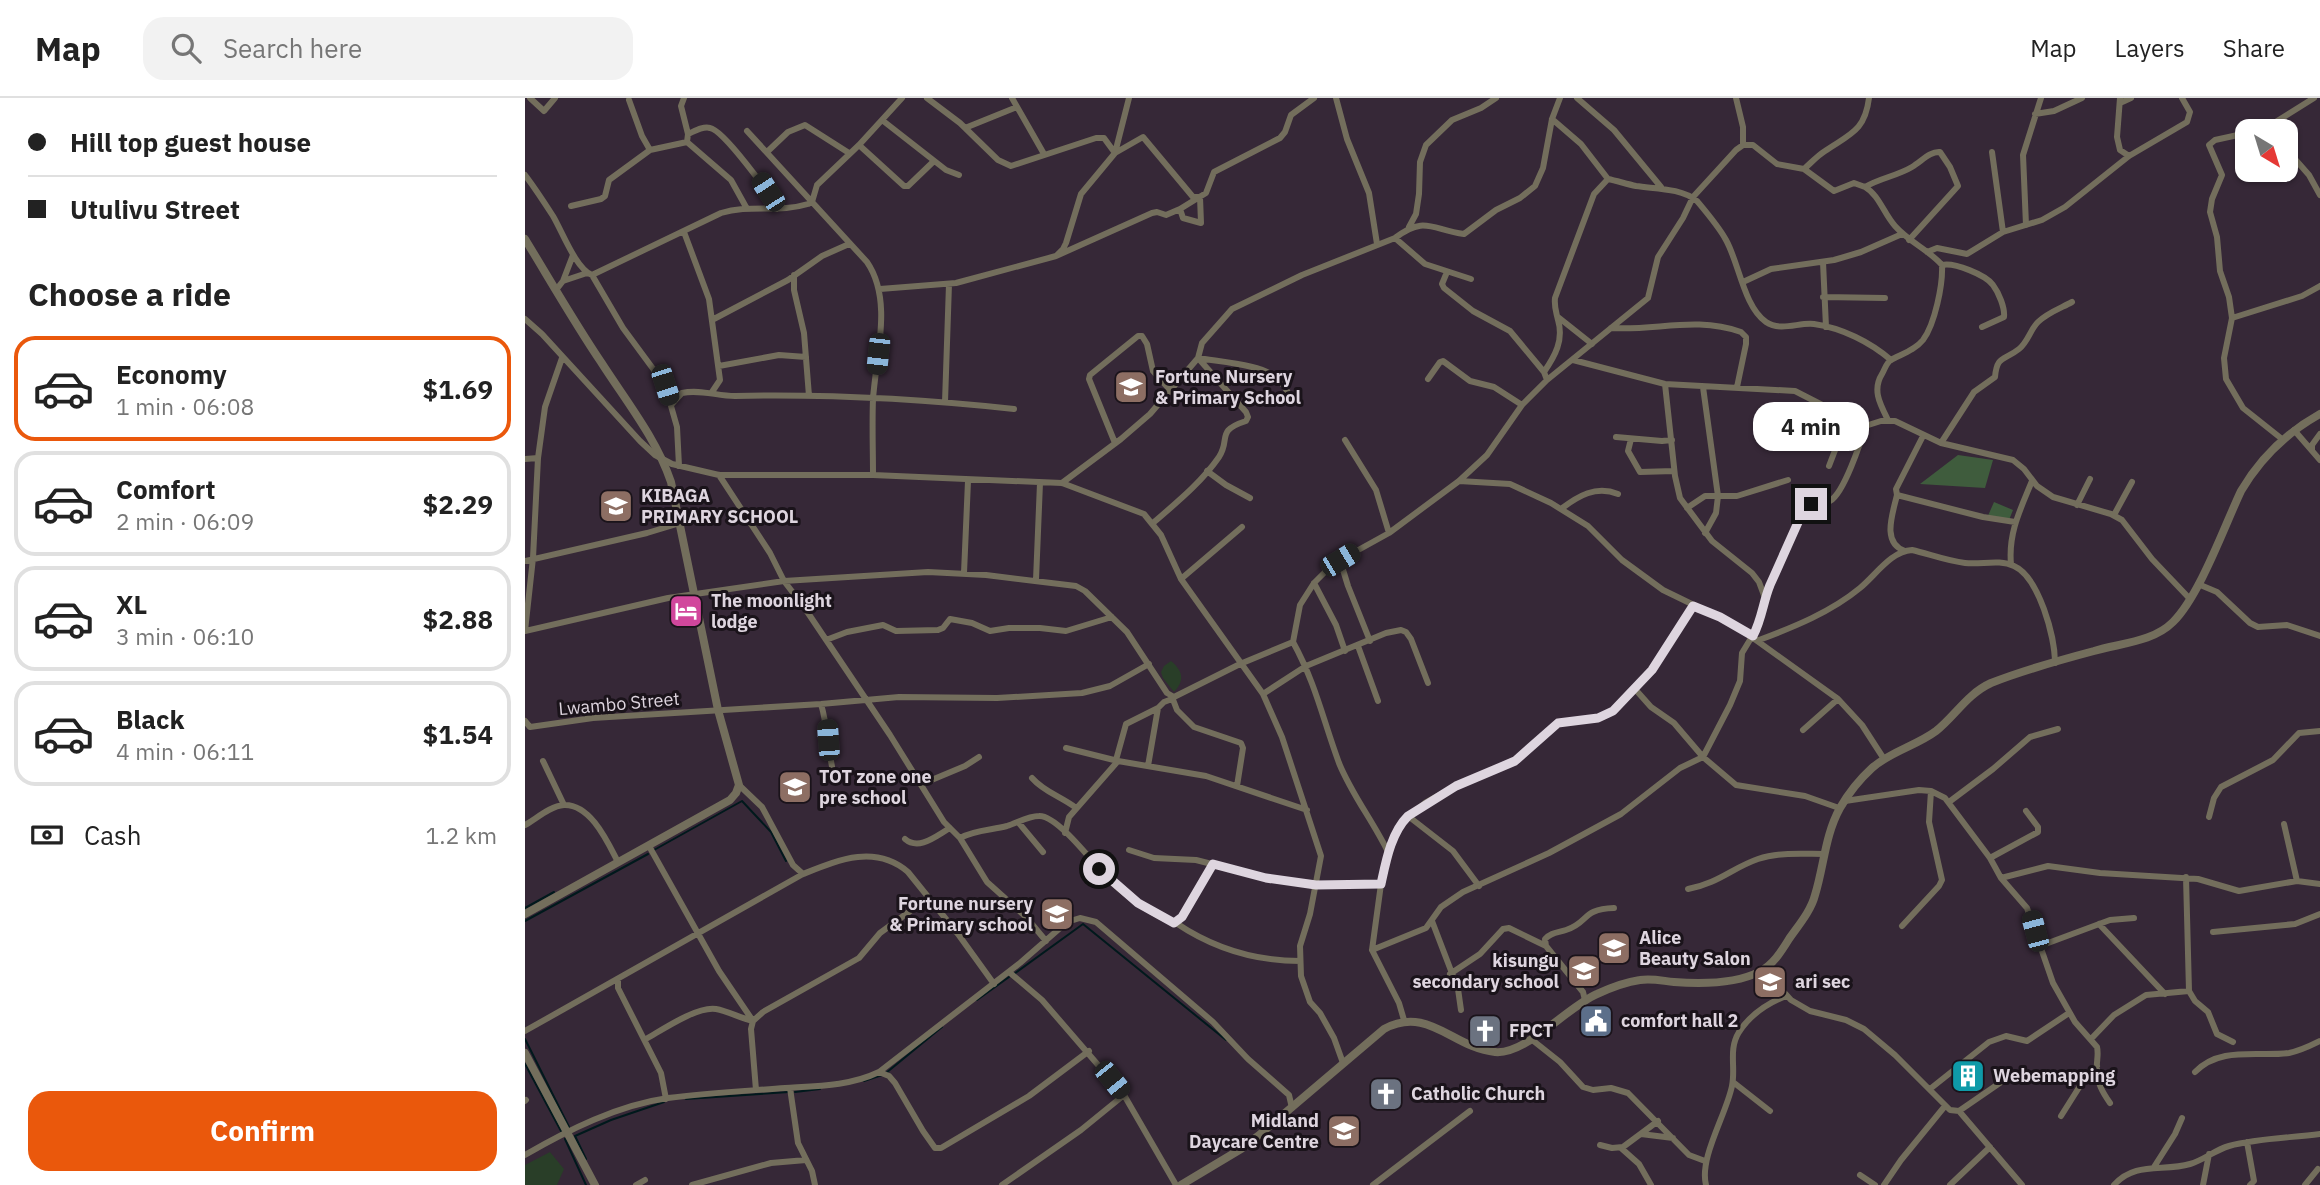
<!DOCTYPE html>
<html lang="en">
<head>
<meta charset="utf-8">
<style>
  body { margin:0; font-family:"IBM Plex Sans",sans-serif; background:#f2f2f2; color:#222; height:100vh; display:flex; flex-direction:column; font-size:26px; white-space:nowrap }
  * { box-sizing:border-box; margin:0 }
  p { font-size:23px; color:#767676 }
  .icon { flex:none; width:38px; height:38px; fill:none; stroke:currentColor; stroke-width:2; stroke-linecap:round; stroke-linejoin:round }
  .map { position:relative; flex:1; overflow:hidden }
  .panel { display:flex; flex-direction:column; background:#fff; width:525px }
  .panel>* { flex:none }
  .banner { display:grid; align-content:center; height:154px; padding:0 28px; background:#fff }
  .needle { width:46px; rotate:142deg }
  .controls { position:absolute; left:1710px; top:21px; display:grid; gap:14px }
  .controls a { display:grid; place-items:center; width:63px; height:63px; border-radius:14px; background:#fff; box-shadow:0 2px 5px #0004; font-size:35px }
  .end { position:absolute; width:32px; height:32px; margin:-16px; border:9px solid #ded5df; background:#111; box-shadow:0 0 0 4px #111 }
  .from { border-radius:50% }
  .bubble { position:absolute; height:49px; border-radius:21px; background:#fff; box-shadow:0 2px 5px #0004; font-size:23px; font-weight:700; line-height:49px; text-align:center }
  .car { position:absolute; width:21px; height:42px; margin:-21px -10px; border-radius:9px; box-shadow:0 0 5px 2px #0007; background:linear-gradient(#222 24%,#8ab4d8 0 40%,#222 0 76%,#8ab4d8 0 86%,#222 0) }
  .banner b { display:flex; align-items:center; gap:24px; height:66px; font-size:26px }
  .banner b+b { border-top:2px solid #e0e0e0 }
  .banner i { width:18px; height:18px; background:#222 }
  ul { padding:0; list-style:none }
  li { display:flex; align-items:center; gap:21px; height:105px; margin:0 14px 10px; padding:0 14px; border:4px solid #e0e0e0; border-radius:21px }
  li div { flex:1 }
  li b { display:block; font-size:26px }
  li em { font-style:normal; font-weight:700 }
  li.selected { border-color:#ea580c }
  li>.icon { width:63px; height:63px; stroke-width:1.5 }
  h2 { padding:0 28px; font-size:32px; line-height:84px }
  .pay { display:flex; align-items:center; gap:18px; height:77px; padding:0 28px; font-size:26px }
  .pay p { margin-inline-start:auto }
  .primary-button { display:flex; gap:14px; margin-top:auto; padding:14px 28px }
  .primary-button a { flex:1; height:80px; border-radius:21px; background:#ea580c; color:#fff; font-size:28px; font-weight:700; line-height:80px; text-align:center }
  header { display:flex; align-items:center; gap:42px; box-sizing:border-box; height:98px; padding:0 35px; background:#fff; border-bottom:2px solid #e0e0e0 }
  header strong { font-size:33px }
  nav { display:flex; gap:38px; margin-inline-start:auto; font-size:24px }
  .search { width:490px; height:63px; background:#f2f2f2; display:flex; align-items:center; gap:18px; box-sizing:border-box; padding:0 24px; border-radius:21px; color:#767676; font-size:26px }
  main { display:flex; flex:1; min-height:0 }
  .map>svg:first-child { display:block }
  .green { fill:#293e28 }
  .forest { fill:#3f5c3d }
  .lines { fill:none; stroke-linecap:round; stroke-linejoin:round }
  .stream { stroke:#00191c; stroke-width:2 }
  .minor { stroke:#736e5c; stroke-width:6 }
  .tertiary { stroke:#736e5c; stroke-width:8 }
  .route { stroke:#ded5df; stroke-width:9 }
  .labels { text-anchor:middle; stroke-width:6; stroke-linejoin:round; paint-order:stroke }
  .poi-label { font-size:18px; font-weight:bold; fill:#ded5df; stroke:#1a131a; text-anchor:start }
  .street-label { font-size:18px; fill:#ded5df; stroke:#1a131a }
</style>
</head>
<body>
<header>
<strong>Map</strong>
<div class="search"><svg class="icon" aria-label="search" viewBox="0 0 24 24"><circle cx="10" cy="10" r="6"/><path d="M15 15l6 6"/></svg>Search here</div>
<nav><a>Map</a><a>Layers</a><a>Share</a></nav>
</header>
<main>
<section class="panel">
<div class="banner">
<b><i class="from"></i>Hill top guest house</b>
<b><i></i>Utulivu Street</b>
</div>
<h2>Choose a ride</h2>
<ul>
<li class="selected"><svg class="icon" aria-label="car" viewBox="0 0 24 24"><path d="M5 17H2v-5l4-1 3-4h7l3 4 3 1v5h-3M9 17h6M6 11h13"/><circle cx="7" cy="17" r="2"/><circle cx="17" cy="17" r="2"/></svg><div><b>Economy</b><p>1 min · 06:08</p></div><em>$1.69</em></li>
<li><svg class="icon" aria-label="car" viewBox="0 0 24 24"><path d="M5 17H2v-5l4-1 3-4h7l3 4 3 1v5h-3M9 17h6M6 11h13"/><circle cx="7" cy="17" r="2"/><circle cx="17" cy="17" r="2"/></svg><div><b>Comfort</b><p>2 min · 06:09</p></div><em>$2.29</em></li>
<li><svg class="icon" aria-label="car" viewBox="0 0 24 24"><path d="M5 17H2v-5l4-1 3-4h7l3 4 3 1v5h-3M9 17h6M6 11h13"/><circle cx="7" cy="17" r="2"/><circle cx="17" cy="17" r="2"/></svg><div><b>XL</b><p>3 min · 06:10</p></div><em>$2.88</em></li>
<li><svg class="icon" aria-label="car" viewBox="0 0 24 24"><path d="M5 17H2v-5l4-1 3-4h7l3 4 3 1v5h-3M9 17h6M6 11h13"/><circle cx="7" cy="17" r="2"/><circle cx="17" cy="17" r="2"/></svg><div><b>Black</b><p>4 min · 06:11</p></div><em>$1.54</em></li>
</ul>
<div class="pay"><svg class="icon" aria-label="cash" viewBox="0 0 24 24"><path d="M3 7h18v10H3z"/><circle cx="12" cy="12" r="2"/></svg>Cash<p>1.2 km</p></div>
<div class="primary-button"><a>Confirm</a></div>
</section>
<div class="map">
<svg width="1795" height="1087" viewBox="0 0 1795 1087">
  <rect width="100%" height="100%" fill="#362837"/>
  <path class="green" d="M646,563c12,10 14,19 3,31l-11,-14 -2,-6 3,-6z
    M25,1054l14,17 -7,16h-32v-20z"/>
  <path class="forest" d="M1433,357l35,5 -8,28 -65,-4z
    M1469,404l19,8 -4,10 -22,-2z"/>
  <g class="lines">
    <path class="stream" d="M129,752l88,-49 29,31 15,29
      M0,810l29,-16
      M0,823l123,-67
      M489,876l69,-50 143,116
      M452,902l32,-23
      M0,941l44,88
      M0,966l36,67
      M361,975l56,-46
      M339,983l18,-6
      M270,994l25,-3
      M161,1001l103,-7
      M40,1041l21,46
      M61,1061l-11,-23 36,-16 53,-18"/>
    <path class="minor" d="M5,0l14,13 11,-13
      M159,0l-3,8 7,28
      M402,0l33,25 38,37 13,6 85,-28h8l11,15 28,-16 50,60h7l1,26 -18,-5 -3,-9 -14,6 -9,-3 -5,1 -96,43
      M487,0l32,56
      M811,0l11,41 22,54 8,51
      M1052,0l37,32 47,57
      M1211,0l7,29v18
      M1595,0l-3,39 3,13 9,6
      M104,2l13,36 8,14 37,-8 44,38 15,27
      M1595,5l11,-5
      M1510,16l19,-3 28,-13
      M1027,21l29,25 27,35
      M357,22l64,50 13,5
      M440,30l52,-21
      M222,33l120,131c26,38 9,93 6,137 -1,25 0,51 0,76
      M1728,33l21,-8 40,-25
      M1722,35l-32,7 -6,5 13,30 -10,24 -2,13 7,25 3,34 9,26 3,21 -8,40 2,21 17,29 39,31
      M162,44l1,-8c7,-3 15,-8 22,-6 13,2 61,66 67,81
      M334,47l45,41h4l26,-25
      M242,54l21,-20 17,-7 44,28
      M1467,54l11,80
      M1769,60l15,17 11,20
      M1279,71l30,22 20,-8 11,4c15,-9 32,-11 47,-20 9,-5 18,-16 28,-15l10,15 8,19 -49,54
      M0,77c10,13 19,27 28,41 9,15 23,53 39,59l129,-62c29,-9 58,0 87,-9l4,-2 5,-17 42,-40 43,-47
      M1340,89c14,8 19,27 30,39 14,16 34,24 47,39 1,19 -7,59 -19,75 -8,10 -21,14 -32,20 -5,3 -6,9 -9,14 -10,16 -2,30 6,46
      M46,108l30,-7 4,-3 4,-16 41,-30
      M655,111l26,-16 8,-21 66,-34 5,-6 6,-17 23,-17
      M1501,127l-3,-70 18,-57
      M884,129l7,-13 3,-20 1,-32 6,-17 26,-25 29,-12 15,-10
      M159,134l25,67 11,81 -8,12
      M870,140l30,26 46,15
      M1402,154l10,-4 30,6 36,-22 39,-12 23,-13 64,-51 58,-34 3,-10 -8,-14
      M1298,164l3,65
      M1417,167c12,-3 44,10 51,20 6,8 12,23 11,32l-22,10
      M922,174l-5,12 2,4 29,23 37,20 34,41
      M67,177l31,53 42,57 12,42 2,39
      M269,177v15l10,43 5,63
      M38,183l10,-26
      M1218,184l28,-13 63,-9 27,-8 41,-18
      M355,191l76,-6 100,-27 7,-7 3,-6 15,-49 34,-41 14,-55
      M31,192l7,-9 24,-8
      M1298,199l62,1
      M1033,219l34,27
      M1707,220l70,-22 18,-10
      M0,221l17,15 98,107 15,14 17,9 47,11h154l189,8 82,31 17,21 20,44 82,115 19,43 39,119 -11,58 -10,32 1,30 9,26 10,11 14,25 9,25
      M187,222l76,-40 34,-24 27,-12
      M1086,230c46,3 84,-12 130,4l5,5v7l-9,43
      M1048,262l92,24 130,7 39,20 6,19 3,3 38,-12h14l46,22 72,17 11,9 13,17 16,11 58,17 11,6 30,39 38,40
      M194,268l60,-11 27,2
      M903,281l12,-17 3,-1 27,20 24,6 28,18
      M1022,282l-3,-8c11,-16 20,-32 14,-52 -2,-9 -4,-13 -3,-22l39,-104 14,-15c9,2 19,5 28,7 20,3 45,2 61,15 10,12 22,26 29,39 13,23 18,67 40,82 15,10 33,0 48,2 28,4 56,18 77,36
      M1178,289l15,109 -2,17 -11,20
      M420,304l4,-118
      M146,307l11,-12c18,-4 35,3 53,3 93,-2 186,3 279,13
      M1769,332l26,30
      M1398,338l-27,53 1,6 86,22 32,5
      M1091,339l46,4 10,-1
      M1106,341l-3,12 12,21 34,-1
      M820,342l31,50 13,43
      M590,345l-26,-64 1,-4 48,-39h4l5,8 6,27 17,19
      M1416,345l33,-51 21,-15c2,-22 9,-16 24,-28 9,-7 11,-19 19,-27 9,-9 23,-14 34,-20
      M1787,352v-5l8,-11
      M0,361l13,-1
      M1304,368l13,-34
      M682,373l19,14 24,13
      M194,377l51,78 14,28 20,26 86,128 54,87 16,16 27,44 39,35 20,24
      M934,383l51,3 41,19 37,23 34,34 41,30 72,35 103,74 24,26 22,34
      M537,385l59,-44 29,-25 48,-56c21,4 66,6 81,22 5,5 9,13 13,19
      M1372,397c-4,18 -16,48 8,56
      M1552,407l13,-26
      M1162,410l18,-12h32l51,-16
      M1036,411c17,-13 35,-24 57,-15
      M1589,417l18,-33
      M628,425c23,-20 48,-40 66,-66 12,-18 -4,-26 27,-36l2,-4 -2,-5 -48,-54 4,-15 30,-34 70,-34 93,-37c30,-23 37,-8 69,-4l32,-24 24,-12 15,-12 8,-18 9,-49 8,-21
      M815,462l8,26 22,55
      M0,463l122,-28 33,-10
      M1486,466c-3,-31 10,-56 21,-83
      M439,475l4,-92
      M656,481l61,-52
      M511,482l4,-97
      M789,485l22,42 9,26
      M1673,486l19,8 33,31 8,4 29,-2 33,11
      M1241,498l38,-87c9,-7 17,-4 26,-8 14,-8 31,-59 35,-75
      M0,533l143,-33 116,-17 144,-9 58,3 90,11 9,5 42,41 40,61 7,4 66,-33 53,-22 7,-37 14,-22 19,-19 56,-31 70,-52 28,-26 35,-50 25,-25 101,-82 10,-41 25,-39 10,-21 43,-47 7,-5h10l24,19 27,5c7,-6 13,-13 21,-18 25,-17 40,-20 44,-53
      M0,533l8,-73 5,-100 7,-51 17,-49
      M301,542l21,-8 36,-7 13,6 42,-1 5,-2 7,-9 22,4 18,8 19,-3h31l26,3 46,-14
      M1234,542c35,-13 72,-28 101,-52 15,-12 31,-37 52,-38 17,4 35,11 53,13 16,2 34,-4 49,3 25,11 41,71 41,97
      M768,544c23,42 30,78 46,121 13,32 34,58 49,89
      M833,548l20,55
      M1110,591l16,18 23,16 29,34 33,28 69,11 34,12
      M738,596l43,-28 80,-33 15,-3 5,2 5,7 17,44
      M647,599l5,13 17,17 47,16 2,5 -6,38
      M296,606c7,23 7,48 13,72
      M0,623l5,6 63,-9 228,-14 78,-7 98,1 85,-5 28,-7 39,-22
      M1278,632l35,-31
      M541,650l52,13
      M591,662l10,-36 32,-16 6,-6 8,-3
      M18,663l21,44
      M623,668l10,-58
      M507,680c12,14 30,19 44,30
      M397,686l43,-18 14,-9
      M214,687l23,22 31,58 10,9
      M1320,703l74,-11 12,1 14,7 45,60 11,20 26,30 26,75 22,39 22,25c2,8 -1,15 0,23 0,13 6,23 13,33
      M1424,704l44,-33 37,-32 28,-8
      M883,718l45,35 26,35
      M1684,719l5,-19 7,-11 52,-27 26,-27 21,-2
      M493,724l25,30
      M1759,726l13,57
      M0,727c11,-6 25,-19 39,-20 27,-1 44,38 54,57
      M540,735l4,-16 49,-56 88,15 101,34
      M435,740c14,-8 32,-8 47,-12 10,-3 21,-10 32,-10 19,-1 57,51 71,65 18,16 41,33 64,42l9,-6 30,-52
      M380,741c14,12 31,-3 45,-11
      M124,748l70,125 34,50
      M604,752l25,8 42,2 71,18 49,7 65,-1
      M1465,760l48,-26v-5l-12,-16
      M1661,779l3,114 6,10 13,11 9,22 16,8
      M1476,780l47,-12 52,7 98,6 41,12 58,-10 23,3
      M1163,791c31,-6 44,-21 70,-30 21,-7 44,-5 66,-5
      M907,823l26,68 3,21
      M651,825c37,25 79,38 124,38
      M1574,826l66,70
      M1377,828l37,-40 3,-6 -13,-58 2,-31
      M1688,834l82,-8 25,-10
      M1021,848l-1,-7c7,-7 12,-6 21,-9 23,-7 15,-21 48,-22
      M1515,848l70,-26 24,-2
      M847,852l54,-22 15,-21 22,-15 86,-39 72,-39 59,-46 23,-11 27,-52 10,-24 2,-28 17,-28 6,-27 -6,-16 -7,-9 -40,-32 -32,-43 -5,-22 -10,-92
      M1243,868l13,23 10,11 19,11 36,9 18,9 31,26 55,55 9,1 48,-33
      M484,874l33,28 82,95 52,90
      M925,876l30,-20 23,-25 6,-1 37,18 37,46 2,8
      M93,881v9l43,85 5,26
      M879,922l-5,-17 -27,-53 9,-66 7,-32 14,-30 23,-19 31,-17 59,-25 43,-38 45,-6 10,-6 39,-41 41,-64
      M0,933l278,-157c35,-14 72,-30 105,-2l50,62 36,50
      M121,941c16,-9 51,-33 70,-30 12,2 24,9 37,12
      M1006,941l29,23 23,25 10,3 18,-2 17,5 61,62 16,6
      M1566,941l23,-24 32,-20 43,-4
      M354,974l10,4 6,7 28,48 12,17h6l88,-52 60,-45
      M1670,974c25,-26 62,-15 94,-19 11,-2 21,-7 31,-12
      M1208,984l37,29
      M265,990l8,55 14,28 3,14
      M1405,991l59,-47 17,-6 21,5 42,-28
      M231,992l-5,-61 2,-8 10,-9 96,-54 21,-25 48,-35
      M0,1003l1,-1
      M1434,1013l63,74
      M1536,1018l24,-38 12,-12
      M1116,1036l32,4
      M1722,1044l7,39 -4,4
      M1075,1047l12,3 11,-1 35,-26
      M1096,1050l18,16 12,21
      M0,1057c43,-25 93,-50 143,-57 39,-5 78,-7 117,-10 32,-2 65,-2 94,-16l141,-109 47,-41 13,-4 16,4 117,100 35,37 41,36 3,13
      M1629,1069l21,-33 7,-16
      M1335,1077l15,10
      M111,1087l9,-5
      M167,1087l79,-22 35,-3
      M477,1087l79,-55 43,-35
      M848,1087l97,-74
      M1181,1087c-7,-27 20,-70 26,-99 4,-19 -4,-36 7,-54 11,-17 29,-29 47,-36
      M1359,1087l17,-25 44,-54
      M1425,1087l40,-38
      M1589,1087c21,-24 49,-13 76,-21 14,-4 25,-14 39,-18 29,-8 61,-8 91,-12
      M1678,1087l6,-31
      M1780,1087l13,-16"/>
    <path class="tertiary" d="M0,141c25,41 49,83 76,123 25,39 55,76 70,120l47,228 21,75 -3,8 -6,7 -205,114
      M0,955l70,132
      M656,1087l60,-36 17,-13 126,-107c44,-24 69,19 111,23 31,3 72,-45 102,-58 13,-6 29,-12 43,-14 12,-2 23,1 34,2 27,2 61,2 85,-10 14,-7 22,-20 30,-33 9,-13 22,-28 26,-44 9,-29 10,-60 25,-87 8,-14 20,-29 32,-40 19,-17 44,-22 64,-37 19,-15 31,-37 55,-48 33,-13 69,-23 103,-32 27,-8 59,-9 79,-29 27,-27 51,-95 68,-131 20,-34 45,-58 79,-77"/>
  </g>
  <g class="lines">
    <path class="route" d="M574,771l39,34 36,20 8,-6 31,-53 53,14 50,7 65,-1c5,-23 10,-51 27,-68l48,-30 59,-25 43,-38 40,-5 15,-7 39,-41 41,-64 27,11 33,19c9,-17 10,-34 17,-51l34,-76 7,-5"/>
  </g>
  <defs>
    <g id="school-square" transform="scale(1.75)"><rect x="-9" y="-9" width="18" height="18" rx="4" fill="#8d6e63" stroke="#1a131a"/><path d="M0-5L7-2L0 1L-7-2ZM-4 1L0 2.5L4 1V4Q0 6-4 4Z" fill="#fff"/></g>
    <g id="hotel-square" transform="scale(1.75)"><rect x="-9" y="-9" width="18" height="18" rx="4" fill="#d1479c" stroke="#1a131a"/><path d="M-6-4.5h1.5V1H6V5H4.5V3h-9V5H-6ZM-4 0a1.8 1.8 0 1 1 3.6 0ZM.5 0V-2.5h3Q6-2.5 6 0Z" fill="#fff"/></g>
    <g id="civic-square" transform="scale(1.75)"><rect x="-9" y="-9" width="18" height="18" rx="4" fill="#5c6f8a" stroke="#1a131a"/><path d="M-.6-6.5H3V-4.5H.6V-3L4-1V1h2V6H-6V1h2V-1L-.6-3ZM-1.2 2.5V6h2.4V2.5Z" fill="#fff"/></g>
    <g id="church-square" transform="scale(1.75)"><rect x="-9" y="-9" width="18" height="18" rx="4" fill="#6b7280" stroke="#1a131a"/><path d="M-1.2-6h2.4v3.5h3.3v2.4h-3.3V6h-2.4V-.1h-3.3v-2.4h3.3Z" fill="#fff"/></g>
    <g id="building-square" transform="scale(1.75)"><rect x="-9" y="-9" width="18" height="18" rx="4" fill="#0f9aa8" stroke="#1a131a"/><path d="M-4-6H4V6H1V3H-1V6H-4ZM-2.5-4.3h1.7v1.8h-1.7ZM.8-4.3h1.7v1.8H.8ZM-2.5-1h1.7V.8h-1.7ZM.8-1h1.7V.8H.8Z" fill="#fff"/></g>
  </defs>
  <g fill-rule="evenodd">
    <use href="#school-square" x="606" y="289"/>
    <use href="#school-square" x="91" y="408"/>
    <use href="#hotel-square" x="161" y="513"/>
    <use href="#school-square" x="270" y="689"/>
    <use href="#school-square" x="532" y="816"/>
    <use href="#school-square" x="1089" y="850"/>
    <use href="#school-square" x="1059" y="873"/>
    <use href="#school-square" x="1245" y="884"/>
    <use href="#civic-square" x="1071" y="923"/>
    <use href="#church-square" x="960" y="933"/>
    <use href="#building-square" x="1443" y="978"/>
    <use href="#church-square" x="861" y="996"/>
    <use href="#school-square" x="819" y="1033"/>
  </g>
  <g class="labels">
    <g class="poi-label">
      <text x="630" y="285">Fortune Nursery<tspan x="630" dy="21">&amp; Primary School</tspan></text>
      <text x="116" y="404">KIBAGA<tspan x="116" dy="21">PRIMARY SCHOOL</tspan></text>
      <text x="186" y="509">The moonlight<tspan x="186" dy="21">lodge</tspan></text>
      <text x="294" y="685">TOT zone one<tspan x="294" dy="21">pre school</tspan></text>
      <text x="508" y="812" text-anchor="end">Fortune nursery<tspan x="508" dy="21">&amp; Primary school</tspan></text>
      <text x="1114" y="846">Alice<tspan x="1114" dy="21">Beauty Salon</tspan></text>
      <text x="1034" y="869" text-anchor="end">kisungu<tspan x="1034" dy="21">secondary school</tspan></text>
      <text x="1270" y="890">ari sec</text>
      <text x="1096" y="929">comfort hall 2</text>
      <text x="984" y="939">FPCT</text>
      <text x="1468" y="984">Webemapping</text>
      <text x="886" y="1002">Catholic Church</text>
      <text x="794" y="1029" text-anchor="end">Midland<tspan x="794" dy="21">Daycare Centre</tspan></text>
    </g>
    <g class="street-label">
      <text transform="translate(94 606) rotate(-5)" y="6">Lwambo Street</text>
    </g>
  </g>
</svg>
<div class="controls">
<a><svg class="needle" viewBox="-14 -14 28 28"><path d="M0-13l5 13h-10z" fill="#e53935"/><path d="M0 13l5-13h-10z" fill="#767676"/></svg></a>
</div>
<i class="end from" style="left:574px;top:771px"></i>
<i class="end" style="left:1286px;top:406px"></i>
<div class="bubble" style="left:1228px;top:304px;width:116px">4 min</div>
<i class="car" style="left:243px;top:94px;rotate:327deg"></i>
<i class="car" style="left:353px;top:256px;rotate:186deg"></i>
<i class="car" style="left:140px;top:287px;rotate:162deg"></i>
<i class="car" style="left:815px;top:462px;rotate:59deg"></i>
<i class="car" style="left:303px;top:642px;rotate:356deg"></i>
<i class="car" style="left:1510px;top:833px;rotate:345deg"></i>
<i class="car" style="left:587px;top:982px;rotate:141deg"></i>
</div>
</main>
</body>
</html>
